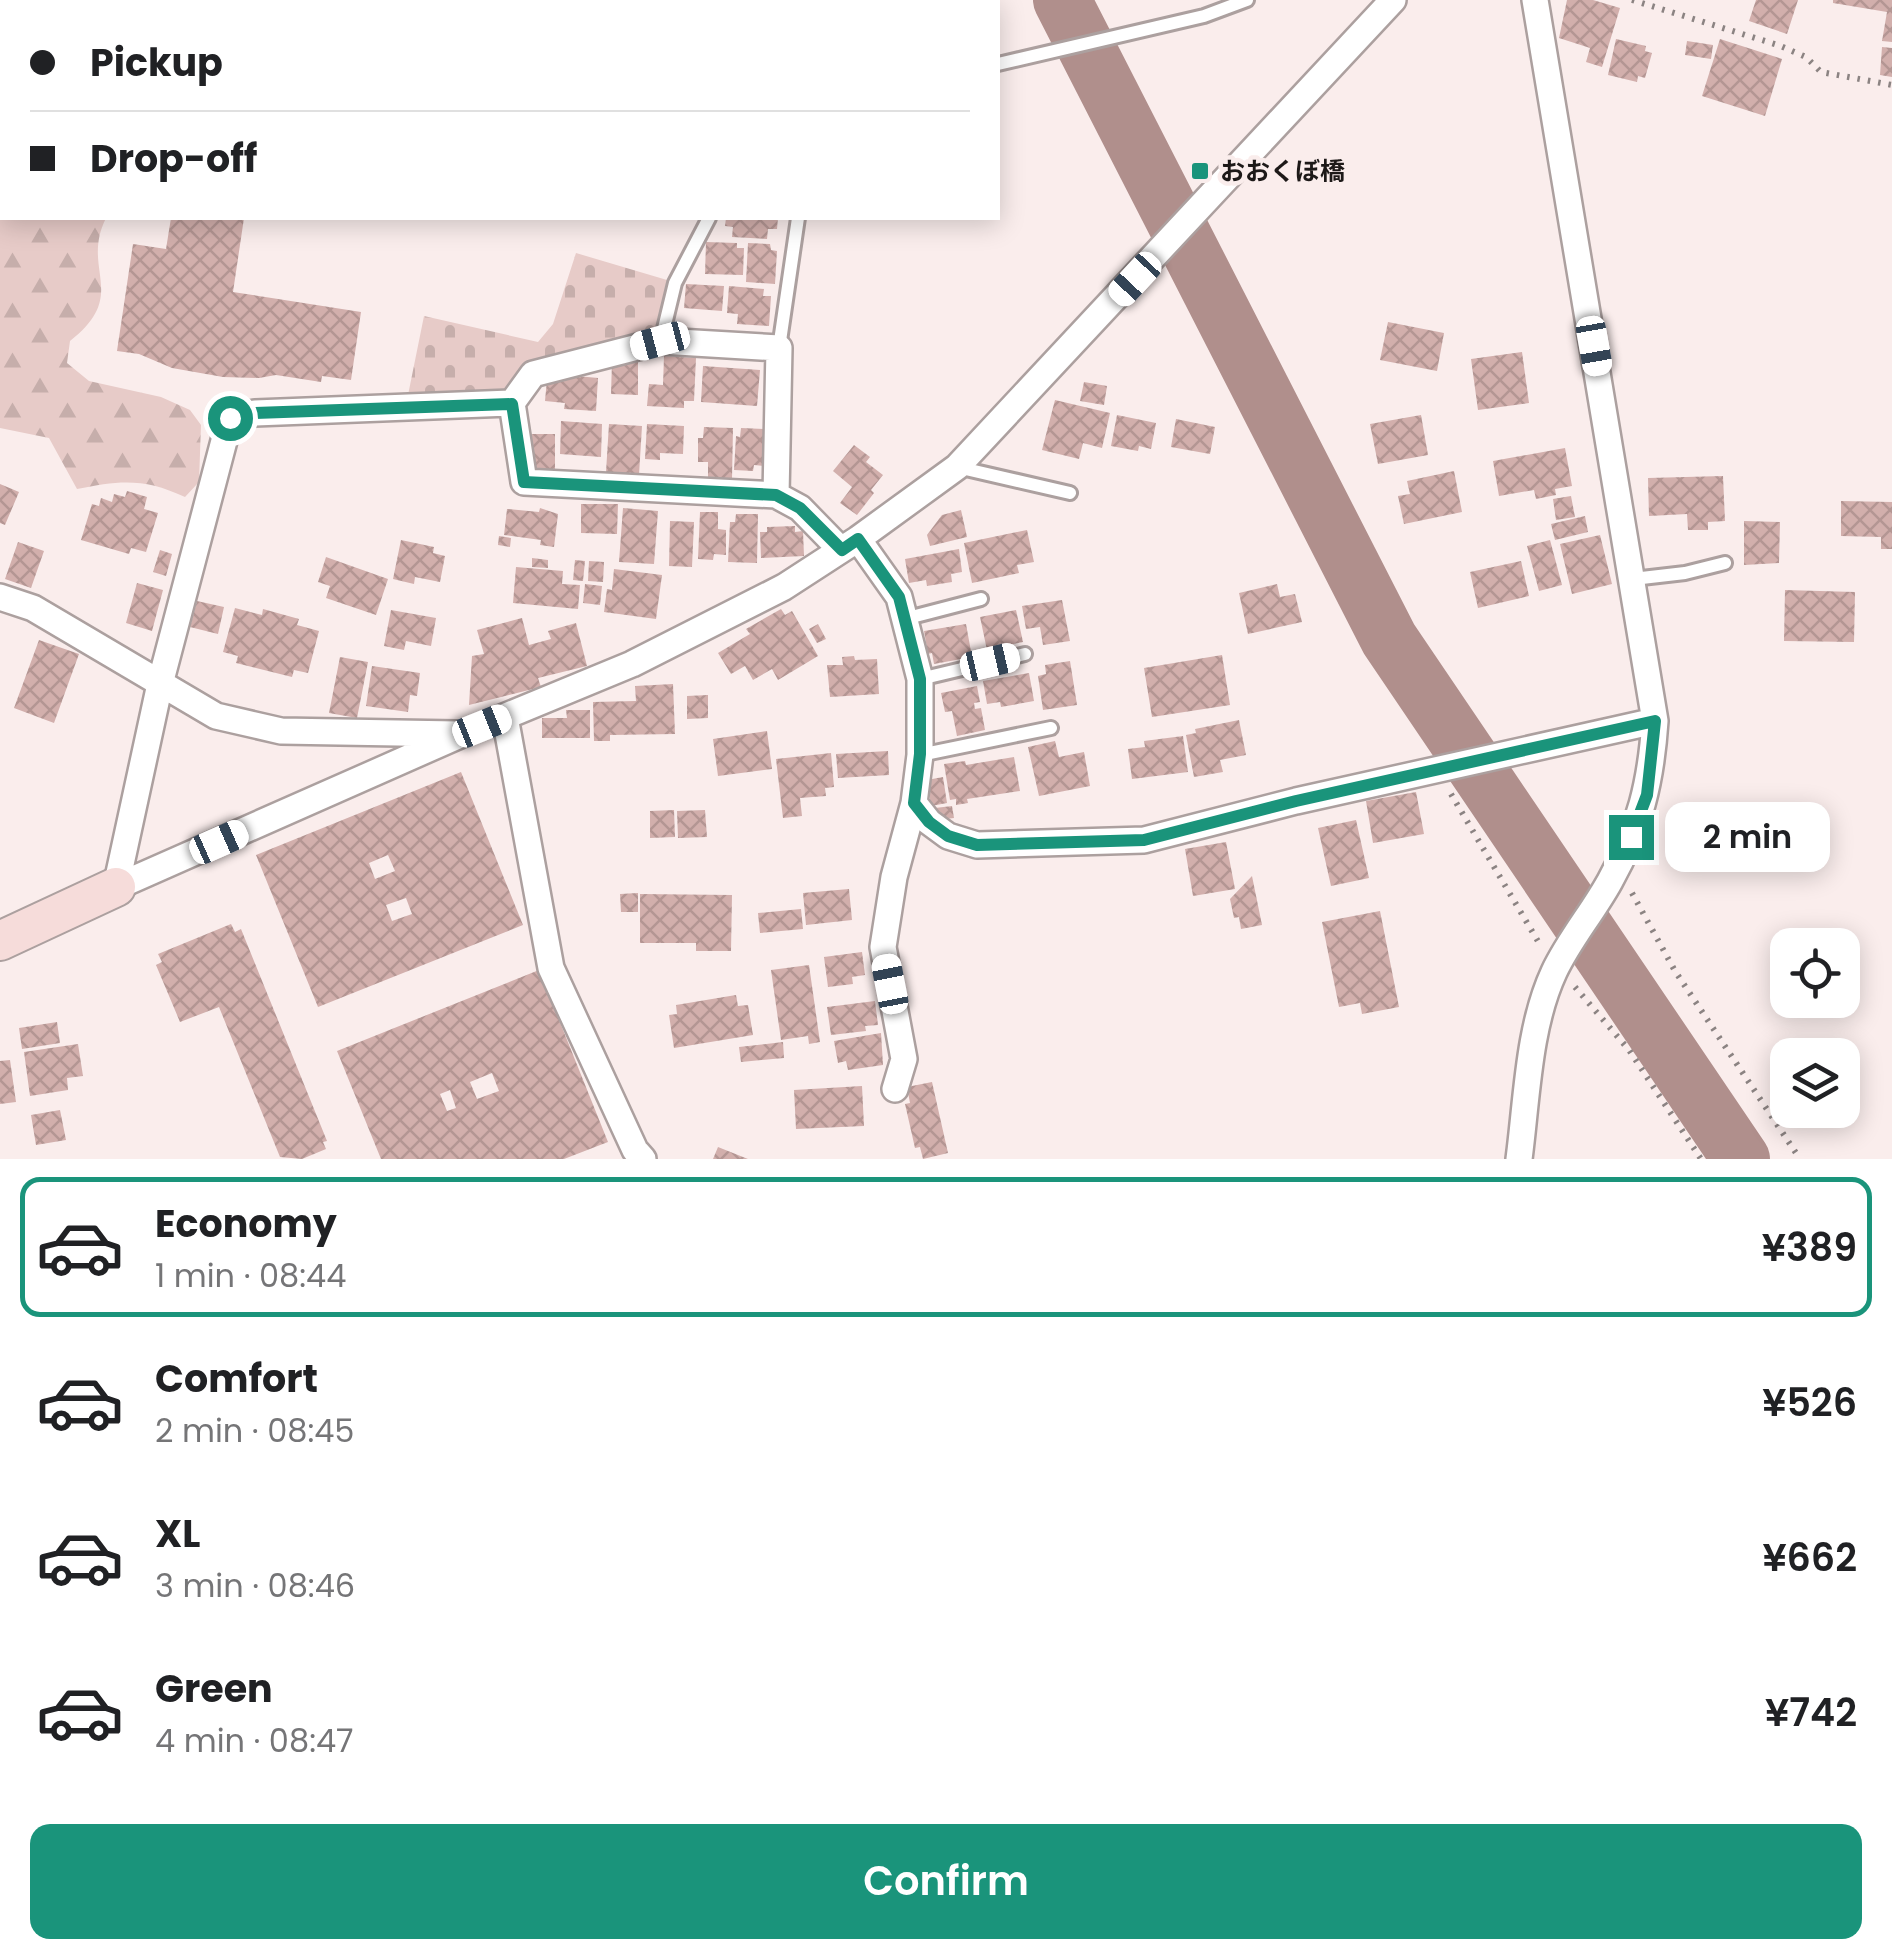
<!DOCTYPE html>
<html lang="en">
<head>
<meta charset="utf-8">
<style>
  body { margin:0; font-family:Poppins,"Noto Sans JP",sans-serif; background:#f2f2f2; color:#202124; height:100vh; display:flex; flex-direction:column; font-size:38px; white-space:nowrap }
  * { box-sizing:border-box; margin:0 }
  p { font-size:32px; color:#757577 }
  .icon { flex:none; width:55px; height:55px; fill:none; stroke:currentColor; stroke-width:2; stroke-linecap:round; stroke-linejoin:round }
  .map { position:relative; height:1159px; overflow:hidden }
  .panel { display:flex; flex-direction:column; background:#fff; flex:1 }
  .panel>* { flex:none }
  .banner { position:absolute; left:0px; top:0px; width:1000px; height:220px; box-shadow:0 5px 25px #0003; display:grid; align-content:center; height:220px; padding:0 30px; background:#fff }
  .controls { position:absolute; left:1770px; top:928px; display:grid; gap:20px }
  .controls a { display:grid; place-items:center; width:90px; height:90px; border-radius:20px; background:#fff; box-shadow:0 5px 25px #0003; font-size:50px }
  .end { position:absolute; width:45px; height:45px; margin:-22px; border:12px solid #1a947b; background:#fff; box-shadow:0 0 0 5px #fff }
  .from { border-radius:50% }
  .bubble { position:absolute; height:70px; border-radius:20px; background:#fff; box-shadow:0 5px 25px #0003; font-size:32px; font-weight:600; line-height:70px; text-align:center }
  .car { position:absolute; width:30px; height:60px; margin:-30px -15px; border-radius:12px; box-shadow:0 0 8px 2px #0007; background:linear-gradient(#fff 24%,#345 0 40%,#fff 0 76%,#345 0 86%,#fff 0) }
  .banner b { display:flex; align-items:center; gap:35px; height:95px; font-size:38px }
  .banner b+b { border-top:2px solid #e0e0e0 }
  .banner i { width:25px; height:25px; background:#202124 }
  ul { padding:18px 0 0; list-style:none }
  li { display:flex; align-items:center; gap:30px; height:140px; margin:0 20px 15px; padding:0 10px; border:5px solid transparent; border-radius:20px }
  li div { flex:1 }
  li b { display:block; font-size:38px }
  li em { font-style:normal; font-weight:600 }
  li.selected { border-color:#1a947b }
  li>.icon { width:90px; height:90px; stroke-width:1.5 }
  .cta { display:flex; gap:20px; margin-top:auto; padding:20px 30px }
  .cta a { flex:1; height:115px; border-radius:20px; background:#1a947b; color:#fff; font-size:40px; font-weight:600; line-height:115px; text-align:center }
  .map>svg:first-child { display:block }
  .forest { fill:url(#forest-firs) }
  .cemetery { fill:url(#cemetery-stones) }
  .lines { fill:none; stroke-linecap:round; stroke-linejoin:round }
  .river { stroke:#b08f8c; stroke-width:58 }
  .building { fill:url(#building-cross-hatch); fill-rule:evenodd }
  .lane-casing { stroke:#aca09f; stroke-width:18 }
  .street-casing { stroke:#aca09f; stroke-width:30 }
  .secondary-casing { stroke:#aca09f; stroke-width:42 }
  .path { stroke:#8b8382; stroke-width:6; stroke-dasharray:2.5 8; stroke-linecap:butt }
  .lane { stroke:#fff; stroke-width:12 }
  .street { stroke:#fff; stroke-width:25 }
  .secondary { stroke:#f6dcda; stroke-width:38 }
  .route { stroke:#1a947b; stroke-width:12 }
  .poi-dot { fill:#1a947b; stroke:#faedec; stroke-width:4 }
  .labels { text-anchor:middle; stroke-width:9; stroke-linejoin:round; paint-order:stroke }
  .poi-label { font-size:25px; font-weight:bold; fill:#1d1918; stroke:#faedec; text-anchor:start }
</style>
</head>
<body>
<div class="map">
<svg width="1892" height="1159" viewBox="0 0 1892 1159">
  <defs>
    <pattern id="forest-firs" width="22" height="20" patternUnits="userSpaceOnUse" patternTransform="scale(2.5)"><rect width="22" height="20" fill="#e7cbc8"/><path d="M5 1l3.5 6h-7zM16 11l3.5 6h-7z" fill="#c6aeab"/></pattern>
    <pattern id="cemetery-stones" width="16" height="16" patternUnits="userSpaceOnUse" patternTransform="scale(2.5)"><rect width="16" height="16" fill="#e7cbc8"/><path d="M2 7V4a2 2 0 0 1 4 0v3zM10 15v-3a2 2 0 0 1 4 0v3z" fill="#c6aeab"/></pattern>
    <pattern id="building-cross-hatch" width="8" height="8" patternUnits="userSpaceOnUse" patternTransform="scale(2.5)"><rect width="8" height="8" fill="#d2afac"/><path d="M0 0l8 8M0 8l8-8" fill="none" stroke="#b49693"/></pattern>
  </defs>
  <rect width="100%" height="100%" fill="#faedec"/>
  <path class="forest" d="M0,156l2,62h104c-26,52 24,76 -36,123l-3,22 22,18 72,16 29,13 11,15 -2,57 -14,15c-40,-19 -65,-17 -108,-8l-28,-51 -49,-10z"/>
  <path class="cemetery" d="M576,253l91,27 -11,53 -147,58 -102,9 17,-84 114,26 15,-18z"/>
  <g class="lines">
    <path class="river" d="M1062,0l327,639 352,520"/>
  </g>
  <path class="building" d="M1567,0h26l27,8 -18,59 -16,-5 4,-14 -31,-10z
    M1756,0h42l-11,34 -38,-13z
    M1833,0h59v42l-10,-1 5,-29 -54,-9z
    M1616,39l30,7 -1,5 7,2 -7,25 -7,-2 -1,6 -29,-7z
    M1720,39l62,20 -17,57 -63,-20z
    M1687,41l26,4 -2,14 -26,-4z
    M1882,47l10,1v29l-12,-2z
    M171,218h73l-11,74 128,20 -10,68 -29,-4 -1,6 -45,-7 -17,3 -36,-1 -51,-9 -33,-14 -22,-3 16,-107 33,5z
    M726,218h52l-1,11h-9l-1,10 -35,-2 1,-10 -8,-1z
    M706,242l31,1v5h7l-1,27 -38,-1z
    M748,243l22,1 1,6 6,1 -2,33 -29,-2z
    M686,284l38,2 -2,25 -38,-3z
    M729,286l35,3 -1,7h8l-2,30 -32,-2 1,-10 -11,-1z
    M1388,322l56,11 -7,38 -57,-11z
    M1522,352l7,51 -51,7 -7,-51z
    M664,356l32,2 -2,43h-10v7l-37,-2 2,-22 14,1z
    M612,361l26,1v33l-27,-1z
    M703,366l57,4 -3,36 -56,-4z
    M556,374l42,4 -2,33 -32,-2 1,-6 -20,-2 2,-22z
    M1084,382l23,4 -3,19 -24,-4z
    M1055,400l55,13 -8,35 -19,-5 -4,16 -37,-9z
    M1117,415l39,8 -5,26 -12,-3 -1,5 -27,-5z
    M1421,415l7,40 -50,9 -8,-40z
    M1176,419l39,8 -5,27 -39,-7z
    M561,421l41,3 -1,33 -41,-3z
    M609,424l33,2 -3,49 -33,-3z
    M647,424l37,2 -1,28 -23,-1v7l-15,-1z
    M704,427l29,1 -1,51 -24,-1v-16h-10v-24h5z
    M741,428l26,1 -2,37 -11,-1 -1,6 -19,-1 2,-34 4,1z
    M532,434h23v37h-24z
    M854,445l16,12 -4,5 17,13 -12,15 3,3 -17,22 -17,-12 12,-16 -19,-16z
    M1565,448l7,38 -17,3 1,6 -20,4 -2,-9 -35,6 -6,-35z
    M1454,471l8,41 -58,12 -6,-28 12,-2 -3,-13z
    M1723,476l2,45 -17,1v8h-20l-1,-16 -38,2 -1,-38z
    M0,484l19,8 -14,33 -5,-2z
    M127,491l20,6 -3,12 14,4 -12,39 -15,-4 -2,6 -48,-14 11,-36 7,2 2,-8 11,4 2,-8 11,3z
    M1571,496l4,21 -19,3 -3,-21z
    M1841,501l51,1v47h-11v-12l-40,-1z
    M581,504h37l-1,30 -36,-1z
    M540,508l18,6 -4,33 -14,-2 1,-5 -37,-5 3,-26 32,3z
    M623,508l35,3 -4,53 -35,-2z
    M961,510l6,27 -37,9 -3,-11 15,-20z
    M700,512h18v17l8,1v25l-12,-1 -1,6 -15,-1z
    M736,514h22l-1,49 -29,-1 2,-40h5z
    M1585,516l3,16 -33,8 -4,-16z
    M670,521l24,1 -2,45 -23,-1z
    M1744,521l36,1 -1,41 -35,2z
    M795,526v6l8,-1 1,25 -43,2 -1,-26h7v-5z
    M1027,530l7,32 -17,3 2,8 -47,10 -8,-40z
    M1600,535l12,49 -40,10 -12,-50z
    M499,536l12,2 -1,9 -12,-2z
    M401,540l33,7 -1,6 12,3 -5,26 -25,-5 -1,7 -21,-5z
    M1550,540l12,45 -23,6 -12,-45z
    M18,542l26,9 -13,37 -26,-9z
    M959,549l3,23 -11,2 1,8 -25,4 -1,-6 -17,3 -4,-24z
    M160,550l12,4 -6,22 -13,-4z
    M326,557l62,22 -12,36 -50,-17 4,-12 -12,-4z
    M532,558l16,2v8l-16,-1z
    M575,560l10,1 -2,20 -10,-1z
    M589,561l15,1 -1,20 -15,-1z
    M1521,561l8,35 -51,12 -8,-36z
    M516,567l47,4 -1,13 18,1 -2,24 -65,-6z
    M614,569l48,6 -6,44 -52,-7 3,-23 5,1z
    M137,583l26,7 -11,41 -26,-8z
    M585,584l17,2 -2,19 -17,-2z
    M1277,584l3,13 15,-3 7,28 -54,12 -9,-41z
    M1785,590l70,2 -1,50 -70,-1z
    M1062,600l8,41 -27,4 -3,-18 -14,2 -4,-23z
    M197,601l27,6 -6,27 -28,-7z
    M235,608l27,7 1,-6 36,10 -2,6 22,6 -11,42 -14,-3 -2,7 -56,-14 2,-7 -15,-4z
    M781,609l4,6 7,-4 26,45 -40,24 -6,-11 -19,11 -8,-14 -14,8 -13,-21 32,-19 -4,-5z
    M391,610l45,8 -5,28 -25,-5 -2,9 -20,-4z
    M1016,610l7,32 -36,8 -7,-33z
    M522,618l7,27 22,-6 -3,-8 28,-8 11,43 -49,12 3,9 -72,18 3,-49 12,-2 -7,-24z
    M818,624l8,15 -9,4 -8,-14z
    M966,624l6,33 -38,7 -2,-11 -4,1 -4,-23z
    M39,640l40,14 -25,69 -40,-15z
    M1222,655l8,50 -78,12 -8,-49z
    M854,656l1,4 22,-1 2,35 -49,3 -3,-32h16l-1,-8z
    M340,657l28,5 -11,56 -28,-5z
    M1070,661l7,44 -34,5 -5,-34 8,-2 -1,-9z
    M372,666l48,7 -3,23 -7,-1 -2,17 -42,-6z
    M1029,673l5,28 -33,6 -1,-5 -13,2 -4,-23z
    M673,684l2,50 -65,1v6h-16l-1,-39 43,-1 -1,-15z
    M977,686l3,16 -6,1 1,6 6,-1 4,22 -28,6 -5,-25 -7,1 -4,-19z
    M708,695v23l-21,1v-23z
    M566,710h24v28h-48v-20h25z
    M1239,720l7,35 -26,5 3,12 -29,5 -8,-42 10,-2 -1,-4z
    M767,731l5,38 -54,7 -5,-37z
    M1183,736l5,36 -56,7 -4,-30 17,-2 -1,-6z
    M1055,741l4,16 25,-5 6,34 -51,10 -11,-49z
    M888,751l1,24 -51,3 -2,-24z
    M831,753l3,34 -9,1 1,8 -26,2 2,18 -19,2 -7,-59z
    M1014,757l6,34 -53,8 1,4 -12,2v-6l-6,1 -6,-36 21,-3 1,4z
    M461,772l62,153 -205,82 -62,-152zM388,855l7,16 -20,8 -6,-16zM406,898l6,16 -20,7 -6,-16z
    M943,777l4,26 -16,3 -4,-26z
    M1416,792l8,42 -51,9 -7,-42z
    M952,806l2,12 -17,2 -2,-12z
    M674,810l1,27 -25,1v-27z
    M705,810l2,27 -29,1 -1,-27z
    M1356,820l13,58 -38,8 -13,-58z
    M1226,842l9,47 -42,7 -8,-47z
    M1252,876l10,49 -21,4 -2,-12 -5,1 -4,-19z
    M849,889l3,31 -46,5 -3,-32z
    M638,893v19h-17l-1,-18z
    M640,894l92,1 -1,56h-35v-8h-56z
    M801,909l2,20 -43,4 -2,-20z
    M1380,911l19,96 -37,7 -2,-11 -21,4 -17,-85z
    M231,924l4,8 6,-3 86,212 -4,1 3,7 -24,10 -22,-2 -61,-150 -39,15 -24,-57 6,-3 -4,-8z
    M862,952l3,23 -13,2 1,7 -25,3 -4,-30z
    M809,965l11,77 -11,2 -1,-8 -27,4 -10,-70z
    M539,970l69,172 -44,17h-183l-44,-108zM492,1073l7,18 -22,8 -7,-17zM450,1090l6,18 -9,3 -7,-17z
    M736,995l2,11 10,-1 5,30 -79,13 -5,-33 8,-1 -1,-9z
    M875,1001l3,24 -13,1 1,5 -35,4 -4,-28z
    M57,1022l3,21 -38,6 -3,-21z
    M881,1033l2,32 -35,5 -2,-9 -8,2 -4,-22z
    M783,1042l1,16 -43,4 -2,-15z
    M78,1044l5,32 -16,2 1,12 -38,6 -6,-44z
    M10,1060l6,42 -16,2v-43z
    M932,1082l16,71 -25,6 -3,-12 -5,1 -10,-44 5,-1 -3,-16z
    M862,1086l2,40 -68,3 -2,-39z
    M60,1110l6,30 -30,5 -5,-30z
    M718,1147l30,12h-35z"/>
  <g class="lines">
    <g class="lane-casing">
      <path id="lane" d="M998,64l206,-48 43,-16
        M661,341l14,-58 34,-65
        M779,348l19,-130
        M957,467l113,26
        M1633,579l52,-6 40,-10
        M904,619l77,-20
        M920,679l105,-25
        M920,755l131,-27"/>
    </g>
    <g class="street-casing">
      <path id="street" d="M147,2l6,-2
        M0,55h2
        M776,495l3,-147 -118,-7 -128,33 -21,29 12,79 252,13 24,13 41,42
        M858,539l41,58 21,82v76l-6,48 15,19 19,14 29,9 167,-5 152,-39 359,-80
        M0,597l33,11 183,108 65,15 176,3
        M505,717l46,251 84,182 8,9
        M116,887l344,-152 172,-71 152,-77 74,-48 99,-72 436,-467
        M116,887l44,-203 70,-266 25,-5 257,-10
        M895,1089l9,-30 -21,-112 11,-70 20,-74
        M1519,1159c8,-60 9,-131 35,-187 15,-32 39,-60 56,-91 30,-54 41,-99 45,-160l-120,-721"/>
    </g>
    <g class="secondary-casing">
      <path id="secondary" d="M0,941l116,-54"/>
    </g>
    <path class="path" d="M1632,0l146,45 28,12 15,15 71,13
      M1451,794l88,149
      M1632,893l43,78 125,188
      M1575,987l54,63 72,109"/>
    <use href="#lane" class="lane"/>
    <use href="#street" class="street"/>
    <use href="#secondary" class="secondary"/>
  </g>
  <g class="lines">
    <path class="route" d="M230,418l25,-5 257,-9 12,78 252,13 24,13 42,42 16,-11 41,58 21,82v75l-6,49 15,19 19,14 29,9 167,-5 152,-39 359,-80 -8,74 -16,42"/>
  </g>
  <rect class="poi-dot" x="1190" y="161" width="20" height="20" rx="5"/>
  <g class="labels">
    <g class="poi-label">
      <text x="1220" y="180">おおくぼ橋</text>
    </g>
  </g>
</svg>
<div class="controls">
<a><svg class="icon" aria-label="locate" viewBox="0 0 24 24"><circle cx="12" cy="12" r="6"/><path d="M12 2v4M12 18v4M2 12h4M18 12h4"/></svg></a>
<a><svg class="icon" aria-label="layers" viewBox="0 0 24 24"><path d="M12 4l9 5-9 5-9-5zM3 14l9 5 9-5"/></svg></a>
</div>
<i class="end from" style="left:230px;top:418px"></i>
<i class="end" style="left:1631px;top:837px"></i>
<div class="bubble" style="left:1665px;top:802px;width:165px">2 min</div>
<i class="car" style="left:1135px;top:279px;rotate:223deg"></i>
<i class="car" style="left:660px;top:341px;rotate:255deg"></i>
<i class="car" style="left:1594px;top:346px;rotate:170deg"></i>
<i class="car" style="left:990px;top:662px;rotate:77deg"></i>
<i class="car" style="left:482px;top:726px;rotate:68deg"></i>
<i class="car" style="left:219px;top:842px;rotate:66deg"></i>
<i class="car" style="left:890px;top:984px;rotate:349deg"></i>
<div class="banner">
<b><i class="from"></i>Pickup</b>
<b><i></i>Drop-off</b>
</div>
</div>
<section class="panel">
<ul>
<li class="selected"><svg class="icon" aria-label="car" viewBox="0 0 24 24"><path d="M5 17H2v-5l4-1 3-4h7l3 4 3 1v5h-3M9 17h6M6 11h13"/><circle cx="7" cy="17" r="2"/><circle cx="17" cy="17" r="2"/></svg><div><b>Economy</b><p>1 min · 08:44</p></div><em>¥389</em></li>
<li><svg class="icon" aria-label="car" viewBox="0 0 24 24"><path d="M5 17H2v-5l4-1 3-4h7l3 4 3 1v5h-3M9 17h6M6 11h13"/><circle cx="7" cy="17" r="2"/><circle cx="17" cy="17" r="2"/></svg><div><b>Comfort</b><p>2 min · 08:45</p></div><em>¥526</em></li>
<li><svg class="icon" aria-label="car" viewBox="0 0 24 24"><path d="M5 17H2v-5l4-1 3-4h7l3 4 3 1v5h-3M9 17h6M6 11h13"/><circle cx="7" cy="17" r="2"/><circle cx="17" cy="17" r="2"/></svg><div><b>XL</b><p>3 min · 08:46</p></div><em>¥662</em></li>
<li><svg class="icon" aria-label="car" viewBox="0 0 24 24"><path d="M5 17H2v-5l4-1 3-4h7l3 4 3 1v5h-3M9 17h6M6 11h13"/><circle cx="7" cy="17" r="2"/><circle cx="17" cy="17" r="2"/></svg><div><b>Green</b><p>4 min · 08:47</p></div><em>¥742</em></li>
</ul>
<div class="cta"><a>Confirm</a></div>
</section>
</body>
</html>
